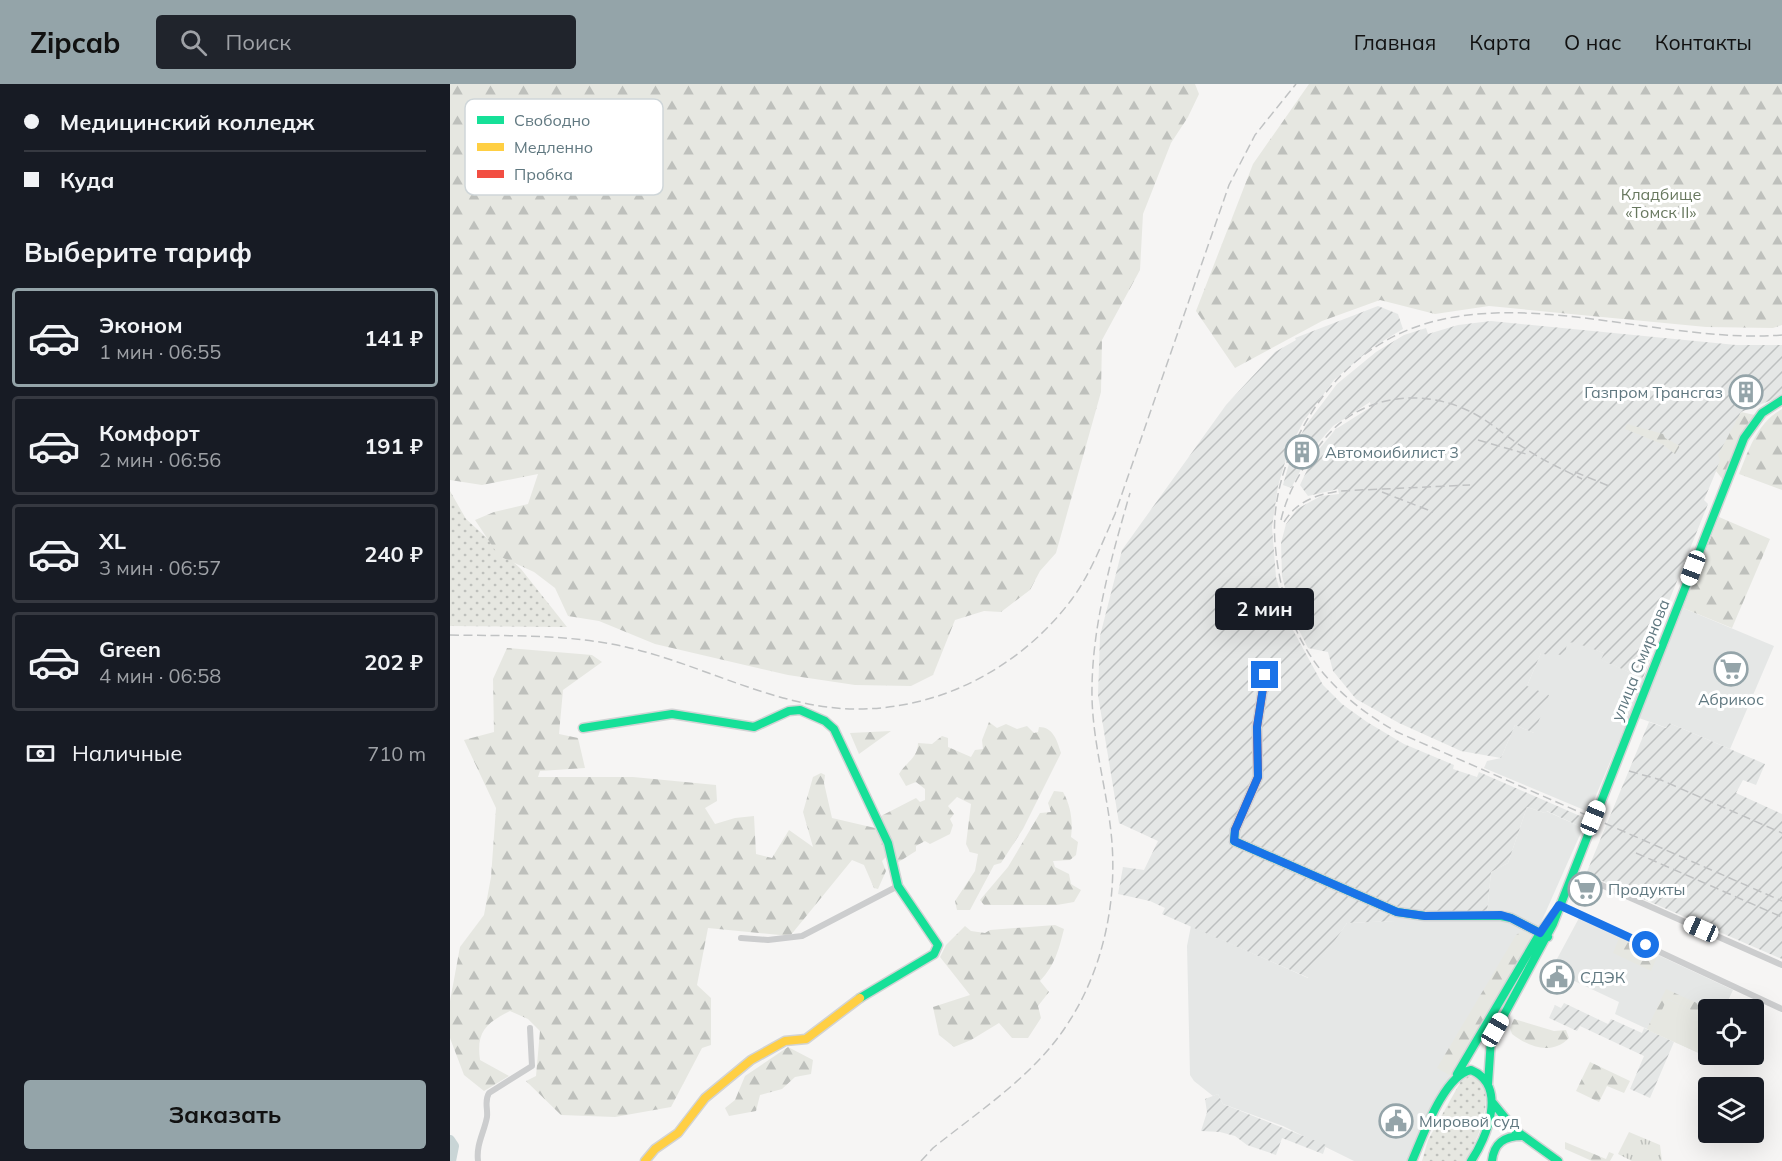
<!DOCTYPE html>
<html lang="ru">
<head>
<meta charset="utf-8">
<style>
  body { margin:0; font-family:Mulish,sans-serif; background:#20242c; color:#f1f3f6; height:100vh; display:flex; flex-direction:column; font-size:22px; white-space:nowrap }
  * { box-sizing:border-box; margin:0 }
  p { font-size:20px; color:#9ea1a6 }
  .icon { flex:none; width:33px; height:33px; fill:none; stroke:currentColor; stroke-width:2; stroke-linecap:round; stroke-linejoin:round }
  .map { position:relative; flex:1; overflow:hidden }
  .drawer { display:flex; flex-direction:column; background:#171b24; width:450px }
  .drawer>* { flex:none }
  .hud { display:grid; align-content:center; height:132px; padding:0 24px; background:#171b24 }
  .fabs { position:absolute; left:1248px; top:915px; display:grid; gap:12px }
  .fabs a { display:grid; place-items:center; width:66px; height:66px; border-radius:6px; background:#171b24; box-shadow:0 6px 24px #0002; font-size:30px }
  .end { position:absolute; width:27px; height:27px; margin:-14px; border:8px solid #1a73e8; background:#fff; box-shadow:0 0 0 3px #fff }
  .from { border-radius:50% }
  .bubble { position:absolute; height:42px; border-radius:6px; background:#171b24; box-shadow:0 6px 24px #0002; font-size:20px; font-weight:700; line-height:42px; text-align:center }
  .car { position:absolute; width:18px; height:36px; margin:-18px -9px; border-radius:8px; box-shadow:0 0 4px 2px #0007; background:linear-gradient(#fff 24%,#345 0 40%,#fff 0 76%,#345 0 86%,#fff 0) }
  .hud b { display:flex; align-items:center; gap:21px; height:57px; font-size:22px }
  .hud b+b { border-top:2px solid #363941 }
  .hud i { width:15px; height:15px; background:#f1f3f6 }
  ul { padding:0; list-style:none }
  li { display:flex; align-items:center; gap:18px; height:99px; margin:0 12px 9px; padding:0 12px; border:3px solid #363941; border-radius:6px }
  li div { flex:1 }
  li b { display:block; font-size:22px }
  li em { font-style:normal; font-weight:700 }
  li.on { border-color:#94a4a9 }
  li>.icon { width:54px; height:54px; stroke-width:1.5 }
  h2 { padding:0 24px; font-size:27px; line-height:72px }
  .pay { display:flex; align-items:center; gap:15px; height:66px; padding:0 24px; font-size:22px }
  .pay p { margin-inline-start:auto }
  .button { display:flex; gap:12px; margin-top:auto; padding:12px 24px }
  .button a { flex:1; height:69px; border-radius:6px; background:#94a4a9; color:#111; font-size:24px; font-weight:700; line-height:69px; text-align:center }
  header { display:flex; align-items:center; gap:36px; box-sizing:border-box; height:84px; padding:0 30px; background:#94a4a9; color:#111 }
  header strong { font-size:28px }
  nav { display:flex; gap:33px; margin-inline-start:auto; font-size:21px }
  .search { width:420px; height:54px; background:#20242c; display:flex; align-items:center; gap:15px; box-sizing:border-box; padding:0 21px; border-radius:6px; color:#9ea1a6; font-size:22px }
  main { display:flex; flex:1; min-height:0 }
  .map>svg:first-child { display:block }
  .built { fill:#e5e7e6 }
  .industrial { fill:url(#industrial-furrows) }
  .grass { fill:url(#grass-dots) }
  .forest { fill:url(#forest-firs) }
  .park { fill:url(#park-tufts) }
  .pitch { fill:#e6e7e1 }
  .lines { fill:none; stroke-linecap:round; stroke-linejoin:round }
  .river { stroke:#c9d5d6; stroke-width:10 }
  .fast-casing { stroke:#d2d3d4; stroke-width:11 }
  .slow-casing { stroke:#d2d3d4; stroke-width:11 }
  .jam-casing { stroke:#d2d3d4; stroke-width:11 }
  .street { stroke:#cccdce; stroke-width:6 }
  .fast { stroke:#16e098; stroke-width:8 }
  .slow { stroke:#ffcf43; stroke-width:8 }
  .jam { stroke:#f24e42; stroke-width:8 }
  .rail { stroke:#c0c2c3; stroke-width:1.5; stroke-dasharray:9 4.5; stroke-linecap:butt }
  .route { stroke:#1a73e8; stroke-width:8 }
  .labels { text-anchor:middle; stroke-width:6; stroke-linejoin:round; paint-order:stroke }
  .park-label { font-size:16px; fill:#68785f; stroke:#fff }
  .poi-label { font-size:16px; fill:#607880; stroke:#fff; text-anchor:start }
  .street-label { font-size:16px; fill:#607880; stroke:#fff }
  .key { fill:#fff; stroke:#cfd6d9; stroke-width:1.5 }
  .key-label { font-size:16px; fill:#607880 }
</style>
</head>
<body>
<header>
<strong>Zipcab</strong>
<div class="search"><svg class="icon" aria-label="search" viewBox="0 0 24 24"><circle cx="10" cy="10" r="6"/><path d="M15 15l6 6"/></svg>Поиск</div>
<nav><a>Главная</a><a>Карта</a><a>О нас</a><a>Контакты</a></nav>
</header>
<main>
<section class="drawer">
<div class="hud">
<b><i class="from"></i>Медицинский колледж</b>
<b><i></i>Куда</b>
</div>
<h2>Выберите тариф</h2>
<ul>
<li class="on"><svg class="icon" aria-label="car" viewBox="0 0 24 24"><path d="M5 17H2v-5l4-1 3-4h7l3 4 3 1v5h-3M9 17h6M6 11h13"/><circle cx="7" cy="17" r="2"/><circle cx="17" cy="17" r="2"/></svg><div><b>Эконом</b><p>1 мин · 06:55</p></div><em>141 ₽</em></li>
<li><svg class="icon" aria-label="car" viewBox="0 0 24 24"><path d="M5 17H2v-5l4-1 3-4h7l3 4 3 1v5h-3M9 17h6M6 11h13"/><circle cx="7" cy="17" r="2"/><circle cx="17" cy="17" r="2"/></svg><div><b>Комфорт</b><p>2 мин · 06:56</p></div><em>191 ₽</em></li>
<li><svg class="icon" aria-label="car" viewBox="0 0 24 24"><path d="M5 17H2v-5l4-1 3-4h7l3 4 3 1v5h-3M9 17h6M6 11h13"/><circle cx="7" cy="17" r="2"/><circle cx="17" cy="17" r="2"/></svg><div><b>XL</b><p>3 мин · 06:57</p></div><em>240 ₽</em></li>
<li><svg class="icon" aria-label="car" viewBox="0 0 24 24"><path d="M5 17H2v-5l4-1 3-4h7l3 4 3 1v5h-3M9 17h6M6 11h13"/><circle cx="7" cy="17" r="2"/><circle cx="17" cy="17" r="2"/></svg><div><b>Green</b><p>4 мин · 06:58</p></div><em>202 ₽</em></li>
</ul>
<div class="pay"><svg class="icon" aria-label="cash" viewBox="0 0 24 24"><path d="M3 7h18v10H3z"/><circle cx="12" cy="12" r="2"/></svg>Наличные<p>710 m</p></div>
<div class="button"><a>Заказать</a></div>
</section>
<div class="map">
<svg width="1332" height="1077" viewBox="0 0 1332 1077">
  <defs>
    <pattern id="industrial-furrows" width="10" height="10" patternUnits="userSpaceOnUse" patternTransform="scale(1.5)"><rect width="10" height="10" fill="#e5e7e6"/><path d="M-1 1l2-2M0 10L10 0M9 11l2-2" fill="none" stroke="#bdc0c0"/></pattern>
    <pattern id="grass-dots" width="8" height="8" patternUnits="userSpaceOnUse" patternTransform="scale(1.5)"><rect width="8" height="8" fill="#e6e7e1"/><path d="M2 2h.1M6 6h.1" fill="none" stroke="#bec0bc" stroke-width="1.8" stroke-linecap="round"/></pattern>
    <pattern id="forest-firs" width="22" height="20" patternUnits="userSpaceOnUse" patternTransform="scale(1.5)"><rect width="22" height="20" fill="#e6e7e1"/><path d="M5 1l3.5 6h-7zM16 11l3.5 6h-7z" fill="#bec0bc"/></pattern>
    <pattern id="park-tufts" width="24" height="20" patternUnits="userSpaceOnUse" patternTransform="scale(1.5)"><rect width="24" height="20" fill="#e6e7e1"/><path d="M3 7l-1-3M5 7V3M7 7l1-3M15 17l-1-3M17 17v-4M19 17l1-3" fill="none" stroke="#bec0bc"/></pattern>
  </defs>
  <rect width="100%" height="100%" fill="#f6f5f4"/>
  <path class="built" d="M1233,524l91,38 -44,103 -61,-26 -2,5 -28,-10z
    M1117,558h9l28,11 -2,7 43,19 -56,133 -105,-44 3,-7 14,-3 14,-33 19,8 -7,-47 14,-33 14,-1z
    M1077,723l18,6 1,-2 37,17 -44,99 -27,-13 -25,-1 4,-41 17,-9z
    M946,832l104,3 35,15 -97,163 -30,64h-54l-71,-35 -60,-22 -5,-10 -5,2 -19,-15 -4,-6 -3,-129 4,-20 117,52 39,-55 48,-2z
    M1129,834l154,72 -9,19 -16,1v34l-5,11 -88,-41 4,-12 -68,-32z"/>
  <path class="industrial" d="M928,222l20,8 5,15 -30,18 -39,33 -31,42 -15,30 -10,34 -6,41 4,50 12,44 35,64 19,19 25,18 37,22 50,21 -1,4 24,8 2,-5 108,47 -4,9 -36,-17 -2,2 -18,-6 -19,56 -17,9 -4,41h-61l-28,-4 -157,-68 -2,-10 23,-57 -8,-4 -2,11 -24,60 168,75v5l-49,2 -38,55 -147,-64 3,-6 -15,-7 -32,-7 5,-27 21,3 14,-29 -39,-18 -21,-128 2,-59 22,-86 104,-145 49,-53 21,-12 -1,-2z
    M1041,237l245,24h46v51l-41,16 -37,88 4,4 -41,102 -9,-4 -19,47 13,5 -9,24 -42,-18 3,-7 -28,-10 -9,-1 -2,15 -10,-4 -2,4 -12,-4 -14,33 22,9 -15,38 -19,-8 -14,33 -40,-7 -62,-28 -43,-24 -23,-28 -5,-19 -20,-4 -15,-30 -11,-42 -1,-33 5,-19 11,-15 24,-13 18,-2 -1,-5 -30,7 -8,-11 14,-30 22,-26 35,-22 -1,-5 -37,24 -22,25 -20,37 -8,-3 9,-32 14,-28 31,-41 39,-32 28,-17 22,-7 2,6 30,-9z
    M1199,638l17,6 3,-5 96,41 -9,21 -13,-5 -7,13 46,21v145l-196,-85z
    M1114,919l44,21 3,-5 31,14 2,-5 30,14 -24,56 -20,-9 14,-33 -64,-30 -3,5 -28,-13 6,-13 6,3z
    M768,1010l5,10 103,41 -3,9 -41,-16 -6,17 -29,-10 -12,-9 -15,-4 -19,-1 6,-19 -2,-13z"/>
  <path class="grass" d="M0,407l16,28 55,50 46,58 -117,-1z
    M1019,992c34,4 8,69 -4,85h-43l6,-21 33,-59z"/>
  <path class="forest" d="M0,0h745l4,10 -11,23 -17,26 -28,71 -3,56 -38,70 -1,52 -45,161 -16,18 -10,19 -29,22 -17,-1 -29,9 -22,55 -22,11 -56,-1 -67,-10 -133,-31 -56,-23 -31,-5 -13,-28 -21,-16 -35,-16 -24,-36 19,-8 34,-8 10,-30 -56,11 -32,-5z
    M859,0h473v241l-9,3 -67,-1 -217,-21 -54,8 -55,-14 -58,21 -87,47 -39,-57 57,-147z
    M1332,325v81l-43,-16c10,-25 18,-51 43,-65z
    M1291,328l14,3 -31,66 -8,-10 4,-11 -2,-5z
    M1177,340l36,10 2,4 15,8 -5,8 -13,-10 -37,-15z
    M1269,433l51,22 -38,89 -49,-20z
    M57,564l85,7 10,7 -39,28 -4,44 19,4 7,30 -45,3 -2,6h95l83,8 1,16 -12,7 10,16 20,-6 19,-2 2,38 16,4 17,-28 24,17 -10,-35 10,-35 8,-4 4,2 -1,8 8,35 43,10 11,16v13l-4,4 4,10 -8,18 -4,-1 -10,-23 -12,-5 -62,76 -82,-8 -11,57 14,13v47l-9,3 -31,59 -56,10 -54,-2 -35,-34 10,-5 4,-45 -12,-12 -18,-8c-24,12 -34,21 -30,49l29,16 -25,15 -20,-16 -14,-37v-37l10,-54 24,-32 7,-38 5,-69 -32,-68 30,-8 -1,-53z
    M539,638l8,6 9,-4 11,5 10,-3 7,7 4,-1 1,-5c14,0 18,13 22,26l-38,76 -22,34 -7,2 -24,45h-13l-2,-9 20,-30 3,-17 -8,-2 -4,-8 5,-40 -14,-7 -9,9 6,8 -4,5 3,6 -3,9 -20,10 -5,-3 -9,5v5l-19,12 -16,-47 35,-18 4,4 5,-2v-11l-9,-7 -10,4 -7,-12c7,-12 19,-16 19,-31l14,1 10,-8 6,2v9l23,10 4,-7 8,-1 -1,-9z
    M441,647l-32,23 -9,-21z
    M604,707l9,1c8,14 10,30 8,45l7,5 -2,13 -6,5 -17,1 2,6 14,7 2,10 10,6 -7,12 -17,3h-73l-4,-5 28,-33 32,-54 11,-1 -3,-9z
    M605,841l9,4c-5,20 -9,36 -24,52l9,11 -11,14 3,12 -13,20h-16l-13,-15 -28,17 -17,7 -15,-12 -6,-28 37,-12 -30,-38 6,-12 19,-19 6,5 14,2 5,-3z
    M1075,845l10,5 -84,142 -14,-8 79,-133z
    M1169,854l38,19 -6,14 -38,-18z
    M1216,905l44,20 -2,9 -40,-19 -16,33 -5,-3z
    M1064,935l40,12 12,-1 3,8c-18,18 -40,9 -57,-4l-2,-6z
    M338,963l25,13 -2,14 -16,3 -13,12 -22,6 -4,16 -27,5 -4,-8 10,-8 10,-24z
    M1140,978l40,19 -6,12 -17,-7 -8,16 -23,-11z
    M1115,1058l41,17 3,-7 5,2 -4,7h-18l-27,-12z"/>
  <path class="park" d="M1179,1048l31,13 2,16h-30l-14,-7z"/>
  <path class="pitch" d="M1217,915l41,19v26l-5,11 -51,-23z"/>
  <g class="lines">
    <path class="river" d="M0,1056l4,6 -3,15"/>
    <g class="fast-casing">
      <path id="fast" d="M133,644l89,-14 82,13 35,-16 11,-1 25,11 9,8 54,114 10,43 40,59 -4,9 -74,44
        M785,746l-1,11 163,71 28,4h76l10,2 37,19
        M1007,990l83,-141 14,-19
        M1038,1000l3,-45 62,-115 191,-486 18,-25 20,-13
        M1043,1019l22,27 43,31
        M962,1077c11,-25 32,-86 59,-91 37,15 16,68 0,91
        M1042,1077c2,-18 12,-25 30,-25"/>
    </g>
    <g class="slow-casing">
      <path id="slow" d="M195,1077l10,-12 23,-16 27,-35 46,-38 34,-19 21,-2 54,-41"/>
    </g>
    <g class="jam-casing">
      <path id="jam" d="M785,746l23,-53 -1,-50 8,-52"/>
    </g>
    <path class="street" d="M1122,788l210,93
      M1109,821l223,104
      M291,854l27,2 34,-4 96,-50
      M28,1077c-2,-17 6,-28 9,-44 1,-9 -3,-16 2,-24l43,-27 -2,-38"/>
    <use href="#fast" class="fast"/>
    <use href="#slow" class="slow"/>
    <use href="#jam" class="jam"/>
    <path class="rail" d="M1332,251c-155,12 -350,-92 -464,68 -28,40 -47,91 -43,140 8,90 44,145 122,189l385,169
      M1028,356l48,14
      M1125,388l34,14
      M932,408l51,20
      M831,436c7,-31 26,-60 46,-84 35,-41 95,-48 142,-25 21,10 37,26 57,38 18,12 38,21 56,30
      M834,438c13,-21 32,-27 55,-31l131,-6
      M0,551c59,1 119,-1 176,12 61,14 117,43 178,56 102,23 207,-22 268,-104 19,-26 30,-56 43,-85l114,-329 26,-50 41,-51
      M1179,687l32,9 121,53
      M1186,769l146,64
      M471,1077l12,-13c35,-28 73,-54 104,-86 59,-60 83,-148 74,-230 -5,-45 -18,-89 -19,-135 -1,-69 19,-138 38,-204"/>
  </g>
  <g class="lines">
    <path class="route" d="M815,591l-8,52 1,50 -23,53 -1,11 163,71 28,4 76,-1 10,3 29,15 19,-28 87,40"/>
  </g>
  <defs>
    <g id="building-ring" transform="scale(1.725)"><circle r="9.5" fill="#fff" stroke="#94a4a9" stroke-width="1.5"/><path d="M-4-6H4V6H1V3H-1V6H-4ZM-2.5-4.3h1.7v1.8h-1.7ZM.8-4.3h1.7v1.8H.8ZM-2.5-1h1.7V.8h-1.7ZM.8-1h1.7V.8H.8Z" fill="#94a4a9"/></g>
    <g id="supermarket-ring" transform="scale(1.725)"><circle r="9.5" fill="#fff" stroke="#94a4a9" stroke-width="1.5"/><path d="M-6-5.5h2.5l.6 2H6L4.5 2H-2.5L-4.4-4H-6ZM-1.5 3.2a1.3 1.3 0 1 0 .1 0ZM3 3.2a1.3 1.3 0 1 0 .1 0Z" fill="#94a4a9"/></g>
    <g id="civic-ring" transform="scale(1.725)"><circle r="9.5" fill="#fff" stroke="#94a4a9" stroke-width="1.5"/><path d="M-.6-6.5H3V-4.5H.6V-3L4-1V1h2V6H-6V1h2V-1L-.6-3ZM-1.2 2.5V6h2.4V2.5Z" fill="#94a4a9"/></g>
  </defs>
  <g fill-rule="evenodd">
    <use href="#building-ring" x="1296" y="308"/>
    <use href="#building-ring" x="852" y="368"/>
    <use href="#supermarket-ring" x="1281" y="585"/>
    <use href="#supermarket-ring" x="1135" y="805"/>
    <use href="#civic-ring" x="1107" y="893"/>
    <use href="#civic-ring" x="946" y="1037"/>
  </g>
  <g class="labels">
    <g class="park-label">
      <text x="1211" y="116">Кладбище<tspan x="1211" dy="18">«Томск II»</tspan></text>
    </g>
    <g class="poi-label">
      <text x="1273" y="314" text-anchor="end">Газпром Трансгаз</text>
      <text x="875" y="374">Автомоибилист 3</text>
      <text x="1281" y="621" text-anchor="middle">Абрикос</text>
      <text x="1158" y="811">Продукты</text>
      <text x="1130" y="899">СДЭК</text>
      <text x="969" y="1043">Мировой суд</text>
    </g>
    <g class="street-label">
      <text transform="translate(1190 576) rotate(-68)" y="6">улица Смирнова</text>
    </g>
  </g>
  <rect x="15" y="15" width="198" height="96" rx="9" class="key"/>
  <rect x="27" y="32" width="27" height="8" fill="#16e098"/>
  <rect x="27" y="59" width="27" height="8" fill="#ffcf43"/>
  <rect x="27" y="86" width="27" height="8" fill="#f24e42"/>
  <g class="key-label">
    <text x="64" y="42">Свободно</text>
    <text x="64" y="69">Медленно</text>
    <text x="64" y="96">Пробка</text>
  </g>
</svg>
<div class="fabs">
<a><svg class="icon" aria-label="locate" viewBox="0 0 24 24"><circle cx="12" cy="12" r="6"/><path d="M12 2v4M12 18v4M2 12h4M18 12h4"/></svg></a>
<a><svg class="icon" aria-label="layers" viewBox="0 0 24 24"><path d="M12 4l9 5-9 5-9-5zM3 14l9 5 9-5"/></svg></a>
</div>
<i class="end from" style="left:1196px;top:861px"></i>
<i class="end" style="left:815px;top:591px"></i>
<div class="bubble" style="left:765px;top:504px;width:99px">2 мин</div>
<i class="car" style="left:1243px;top:484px;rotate:201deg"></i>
<i class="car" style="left:1143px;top:734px;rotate:22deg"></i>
<i class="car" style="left:1251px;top:845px;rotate:294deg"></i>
<i class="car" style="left:1045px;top:946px;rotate:30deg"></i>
</div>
</main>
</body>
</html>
